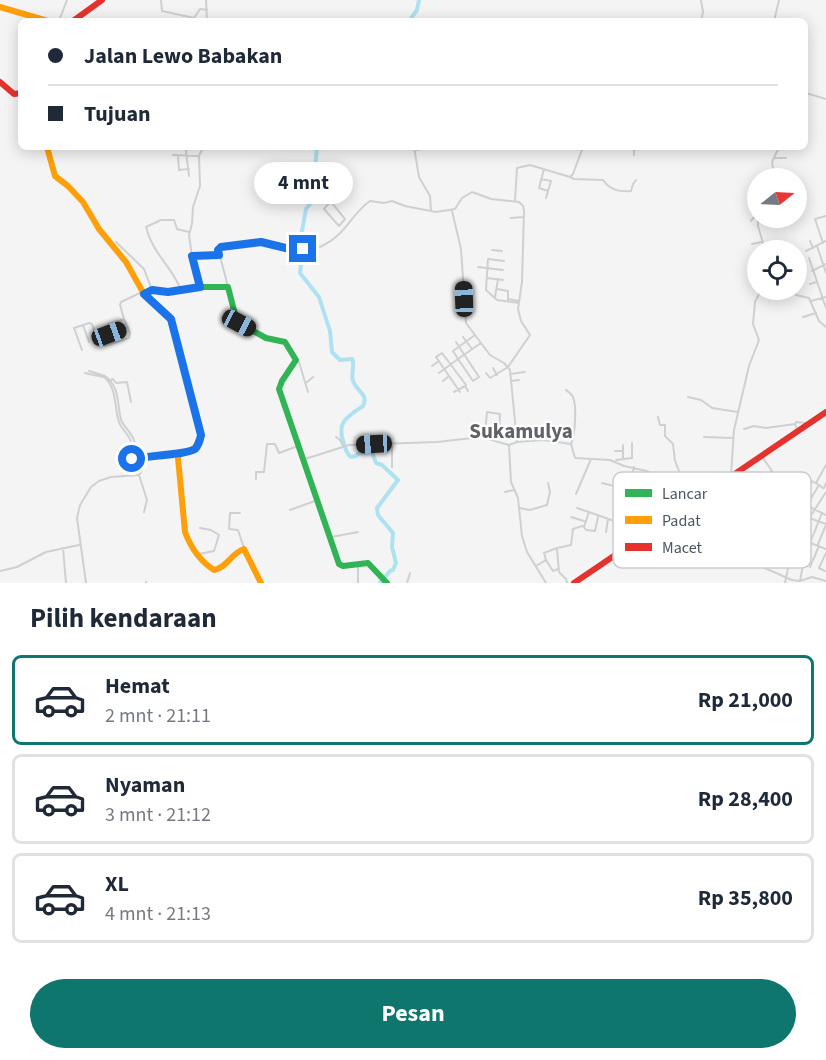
<!DOCTYPE html>
<html lang="id">
<head>
<meta charset="utf-8">
<style>
  body { margin:0; font-family:"Source Sans 3",sans-serif; background:#f6f6f7; color:#1f2937; height:100vh; display:flex; flex-direction:column; font-size:22px; white-space:nowrap }
  * { box-sizing:border-box; margin:0 }
  p { font-size:20px; color:#747a83 }
  .icon { flex:none; width:33px; height:33px; fill:none; stroke:currentColor; stroke-width:2; stroke-linecap:round; stroke-linejoin:round }
  .map { position:relative; height:583px; overflow:hidden }
  .details { display:flex; flex-direction:column; background:#fff; flex:1 }
  .details>* { flex:none }
  .hud { position:absolute; left:18px; top:18px; width:790px; height:132px; border-radius:9px; box-shadow:0 3px 15px #0003; display:grid; align-content:center; height:132px; padding:0 30px; background:#fff }
  .needle { width:39px; rotate:72deg }
  .buttons { position:absolute; left:747px; top:168px; display:grid; gap:12px }
  .buttons a { display:grid; place-items:center; width:60px; height:60px; border-radius:50%; background:#fff; box-shadow:0 3px 15px #0003; font-size:30px }
  .end { position:absolute; width:27px; height:27px; margin:-14px; border:8px solid #1a73e8; background:#fff; box-shadow:0 0 0 3px #fff }
  .from { border-radius:50% }
  .bubble { position:absolute; height:42px; border-radius:21px; background:#fff; box-shadow:0 3px 15px #0003; font-size:20px; font-weight:700; line-height:42px; text-align:center }
  .car { position:absolute; width:18px; height:36px; margin:-18px -9px; border-radius:8px; box-shadow:0 0 4px 2px #0007; background:linear-gradient(#222 24%,#8ab4d8 0 40%,#222 0 76%,#8ab4d8 0 86%,#222 0) }
  .hud b { display:flex; align-items:center; gap:21px; height:57px; font-size:22px }
  .hud b+b { border-top:2px solid #e0e1e3 }
  .hud i { width:15px; height:15px; background:#1f2937 }
  ul { padding:0; list-style:none }
  li { display:flex; align-items:center; gap:18px; height:90px; margin:0 12px 9px; padding:0 18px; border:3px solid #e0e1e3; border-radius:9px }
  li div { flex:1 }
  li b { display:block; font-size:22px }
  li em { font-style:normal; font-weight:700 }
  li.selected { border-color:#0f766e }
  li>.icon { width:54px; height:54px; stroke-width:1.5 }
  h2 { padding:0 30px; font-size:27px; line-height:72px }
  .button { display:flex; gap:12px; margin-top:auto; padding:12px 30px }
  .button a { flex:1; height:69px; border-radius:36px; background:#0f766e; color:#fff; font-size:24px; font-weight:700; line-height:69px; text-align:center }
  .map>svg:first-child { display:block }
  .lines { fill:none; stroke-linecap:round; stroke-linejoin:round }
  .river { stroke:#aee2f0; stroke-width:4 }
  .street { stroke:#ced0d2; stroke-width:2 }
  .fast { stroke:#30b455; stroke-width:6 }
  .slow { stroke:#ff9f0a; stroke-width:6 }
  .jam { stroke:#e5322d; stroke-width:6 }
  .route { stroke:#1a73e8; stroke-width:8 }
  .labels { text-anchor:middle; stroke-width:4.5; stroke-linejoin:round; paint-order:stroke }
  .quarter-label { font-size:21px; font-weight:bold; fill:#5f6368; stroke:#fff }
  .key { fill:#fff; stroke:#c9ccd0; stroke-width:1.5 }
  .key-label { font-size:16px; fill:#4a5661 }
</style>
</head>
<body>
<div class="map">
<svg width="826" height="583" viewBox="0 0 826 583">
  <rect width="100%" height="100%" fill="#f4f4f4"/>
  <g class="lines">
    <path class="river" d="M409,21l8,-11 2,-10
      M317,147l-2,21 4,21 -3,8 -10,12 -6,33 2,14 -2,17 19,24 11,34 2,21 8,8 12,-1 1,2c1,7 -2,13 0,20 4,11 16,13 10,25 -17,11 -27,17 -19,38 2,6 2,9 7,13l5,-1 3,-3 13,-1 4,11 6,2 16,15 -21,28 1,7 15,18 -1,14 4,16 -3,7 -3,1 -10,12"/>
    <path class="street" d="M161,0l1,11 32,7 6,-9 7,1
      M206,0l1,21
      M701,0l2,12 -2,9
      M226,19l2,2
      M59,21l8,-21
      M569,21l1,-2 7,2
      M774,21l5,-21
      M806,93l20,6
      M188,147l-2,4 3,25
      M414,147l5,30 11,19 1,15
      M634,147v8
      M415,150l9,-1
      M173,155l26,1
      M178,156l1,14 10,-1
      M774,158h12
      M544,169l-5,19 9,3 -2,7
      M570,177l4,2 29,1c7,10 16,12 28,11l2,-7 3,-4
      M775,178l-3,-16 7,-15
      M541,179l10,2 -3,10
      M515,200l2,-32 13,-3 40,12 3,-3 10,-27
      M329,203h3l13,16 -6,7 -15,-17z
      M758,212v14l7,24
      M511,218l13,-1
      M751,221l2,-3 4,-1
      M810,241l3,7
      M116,242l28,27 8,21
      M823,243l-8,-24 11,-3
      M752,244l10,-2
      M817,246l9,27
      M492,250l10,1
      M806,251l20,-10
      M192,256l27,-1
      M809,258l17,50
      M504,261l-16,-2 -2,31 11,10 22,3
      M478,267l25,3
      M812,271l14,-7
      M487,278l16,2
      M810,284l7,-2
      M200,287l-7,-23 -4,-29 3,-11 1,-17 7,-21 -1,-30 4,-9
      M228,287l-9,-35 1,-5c13,-3 29,-7 42,-5 21,3 39,14 60,4 25,-12 29,-32 48,-45l14,2 8,-2 13,5 31,6 19,-3 7,-11 10,-6 19,7 28,3 4,4 1,5 -2,71 -4,27 3,12 9,14 -22,32 -18,11 -4,-5
      M497,289l11,2v10
      M181,290c-9,-24 -28,-35 -35,-63l15,-7h13l3,9 12,3
      M796,295l13,3 10,23 7,6
      M495,297l3,-18
      M508,299l11,2
      M811,301l15,-4
      M803,317l13,-4
      M83,325l6,17
      M100,330l5,16 24,-8 1,-5 -6,-14
      M110,334l18,-7
      M475,335l-22,16 5,8 23,-16
      M463,337l9,12
      M113,343l-6,-18 17,-6 -4,-14 1,-3 21,-10
      M82,350l-8,-22 15,-5 3,1 7,20
      M296,360l3,2 9,30
      M432,366l7,-5
      M493,368l4,7
      M89,371l16,5
      M85,373l18,4
      M439,373l19,-14 15,22 6,-4 -23,-35
      M510,374l15,-2
      M111,380l2,-1 3,4 11,-1 4,20
      M443,381l6,-5
      M511,381l8,-1
      M306,383l7,-6
      M566,390c2,1 7,6 7,7 4,10 2,38 -2,47
      M454,392l11,-6
      M460,392l-24,-35 6,-4 24,32 -1,1 3,5
      M688,397l13,3 11,8 26,4
      M658,417l2,8h5v11l8,8 2,17 16,40
      M744,429l10,-3 12,2 29,-4
      M797,429l-2,-5 1,-2 10,1
      M336,437l4,3 3,6
      M704,437l29,1
      M493,440l2,-5 4,-1 1,-20 -13,-2 -2,21 10,2
      M517,442l26,-2 28,4 4,14 35,2 14,6 23,5 4,3 3,14 3,3 13,8 21,1
      M392,443v24
      M509,445l2,37 7,16 4,38 5,16 19,31
      M623,445v14
      M615,451h8
      M763,458l20,29 -10,8 11,16 -19,13 10,17
      M305,459l44,-14 88,-3 44,-5 28,8 8,-3 -7,-72 -6,-7 -14,-8 -24,-32 -5,-74 -9,-38
      M616,460l16,-2v-15
      M634,467l-6,21c9,8 14,20 16,33 1,6 -3,8 -1,15
      M138,475c-6,-12 -3,-21 -7,-33 -2,-8 -10,-13 -12,-20 -5,-16 -2,-34 -15,-45l1,-1c15,11 12,27 16,44 3,7 10,12 13,20 4,12 1,23 6,34
      M139,475l8,25 -3,12
      M731,475l3,-45 15,-64 10,-26 -6,-16 2,-22 6,-12
      M256,479v-7h8l3,-28h8l4,9 19,-7
      M631,479l9,4
      M761,479l12,16 -13,8 6,8
      M602,483l16,4 3,5 7,-2
      M816,483l10,-18
      M754,484l18,-13
      M720,488l-1,23 7,13v22l2,6 64,28 8,1 12,-4 14,4
      M824,488l2,-5
      M797,489l7,5
      M505,492l9,-2
      M576,494l15,-35
      M756,494l22,-15
      M636,496l5,-7
      M647,496l13,10
      M637,497l-16,5 -1,3 7,25 6,1 10,-6
      M801,500l11,-19 7,4
      M641,503l10,7
      M807,505l12,-20 4,3
      M519,508l11,2 17,-5 3,-13 -2,-9
      M577,508l12,4
      M290,510l25,-9
      M622,511l18,-6 14,-17
      M240,513h-10l-1,16 9,1 6,18
      M571,517l13,4
      M625,520l18,-5
      M765,524l1,-13 21,-14
      M584,527l2,3 9,1 3,-14
      M606,532l2,-13
      M770,533l13,-10 3,-10 -1,-2
      M788,534l38,15
      M793,536l8,-21 25,9
      M331,537l27,-5
      M623,539l7,-8
      M810,543l12,-30
      M818,544l8,-19
      M63,548l3,35
      M199,554l15,-3 5,-16 -8,-5 -11,-2
      M778,557l10,-23 -2,-3 12,-30 28,14
      M546,560l7,11 5,-2
      M785,561l10,-24
      M358,564v19
      M765,564l-8,-5 8,-21
      M765,565l8,-17
      M536,566l10,-6 -2,-7 13,-5
      M810,567l9,-21
      M0,571l17,-4 29,-15 33,-7
      M825,571l-6,-3 7,-15
      M800,581l3,-16 8,-21
      M146,582v1
      M86,583l-9,-65 3,-13 11,-18 8,-6 12,-4 28,-2 4,-6 2,-12 27,-4 6,1
      M407,583l3,-10
      M567,583l-1,-4 -7,-7 -2,-24 14,-3 2,-16 9,-3 2,1 5,-15 28,10 -2,15
      M785,583l4,-19 8,-9 13,-38 16,-25"/>
    <path class="fast" d="M144,294l8,-4 16,2 30,-5h30l9,35 29,16 19,4 11,18 -14,21 -3,8 60,175 4,2 25,-3 19,20"/>
    <path class="slow" d="M0,7l48,14
      M47,147l8,29 13,10 15,16 16,27 27,33 18,32 27,25 30,116 -6,13 -16,7 -1,3 7,74c6,16 15,29 29,38 14,-3 17,-17 30,-21l17,34"/>
    <path class="jam" d="M73,21l29,-21
      M0,82l14,12 7,-1
      M574,583l252,-171"/>
  </g>
  <g class="lines">
    <path class="route" d="M132,459c14,-3 57,-5 63,-10 4,-4 5,-9 6,-14l-30,-116 -27,-25 8,-4 16,2 32,-5 -8,-31 27,-1 -1,-5 3,-3 40,-5 33,8 9,-1"/>
  </g>
  <g class="labels">
    <g class="quarter-label">
      <text x="521" y="438">Sukamulya</text>
    </g>
  </g>
  <rect x="613" y="472" width="198" height="96" rx="9" class="key"/>
  <rect x="625" y="489" width="27" height="8" fill="#30b455"/>
  <rect x="625" y="516" width="27" height="8" fill="#ff9f0a"/>
  <rect x="625" y="543" width="27" height="8" fill="#e5322d"/>
  <g class="key-label">
    <text x="662" y="499">Lancar</text>
    <text x="662" y="526">Padat</text>
    <text x="662" y="553">Macet</text>
  </g>
</svg>
<div class="buttons">
<a><svg class="needle" viewBox="-14 -14 28 28"><path d="M0-13l5 13h-10z" fill="#e53935"/><path d="M0 13l5-13h-10z" fill="#747a83"/></svg></a>
<a><svg class="icon" aria-label="locate" viewBox="0 0 24 24"><circle cx="12" cy="12" r="6"/><path d="M12 2v4M12 18v4M2 12h4M18 12h4"/></svg></a>
</div>
<i class="end from" style="left:132px;top:459px"></i>
<i class="end" style="left:303px;top:249px"></i>
<div class="bubble" style="left:254px;top:162px;width:99px">4 mnt</div>
<i class="car" style="left:464px;top:299px;rotate:358deg"></i>
<i class="car" style="left:239px;top:323px;rotate:118deg"></i>
<i class="car" style="left:109px;top:334px;rotate:70deg"></i>
<i class="car" style="left:374px;top:444px;rotate:267deg"></i>
<div class="hud">
<b><i class="from"></i>Jalan Lewo Babakan</b>
<b><i></i>Tujuan</b>
</div>
</div>
<section class="details">
<h2>Pilih kendaraan</h2>
<ul>
<li class="selected"><svg class="icon" aria-label="car" viewBox="0 0 24 24"><path d="M5 17H2v-5l4-1 3-4h7l3 4 3 1v5h-3M9 17h6M6 11h13"/><circle cx="7" cy="17" r="2"/><circle cx="17" cy="17" r="2"/></svg><div><b>Hemat</b><p>2 mnt · 21:11</p></div><em>Rp 21,000</em></li>
<li><svg class="icon" aria-label="car" viewBox="0 0 24 24"><path d="M5 17H2v-5l4-1 3-4h7l3 4 3 1v5h-3M9 17h6M6 11h13"/><circle cx="7" cy="17" r="2"/><circle cx="17" cy="17" r="2"/></svg><div><b>Nyaman</b><p>3 mnt · 21:12</p></div><em>Rp 28,400</em></li>
<li><svg class="icon" aria-label="car" viewBox="0 0 24 24"><path d="M5 17H2v-5l4-1 3-4h7l3 4 3 1v5h-3M9 17h6M6 11h13"/><circle cx="7" cy="17" r="2"/><circle cx="17" cy="17" r="2"/></svg><div><b>XL</b><p>4 mnt · 21:13</p></div><em>Rp 35,800</em></li>
</ul>
<div class="button"><a>Pesan</a></div>
</section>
</body>
</html>
